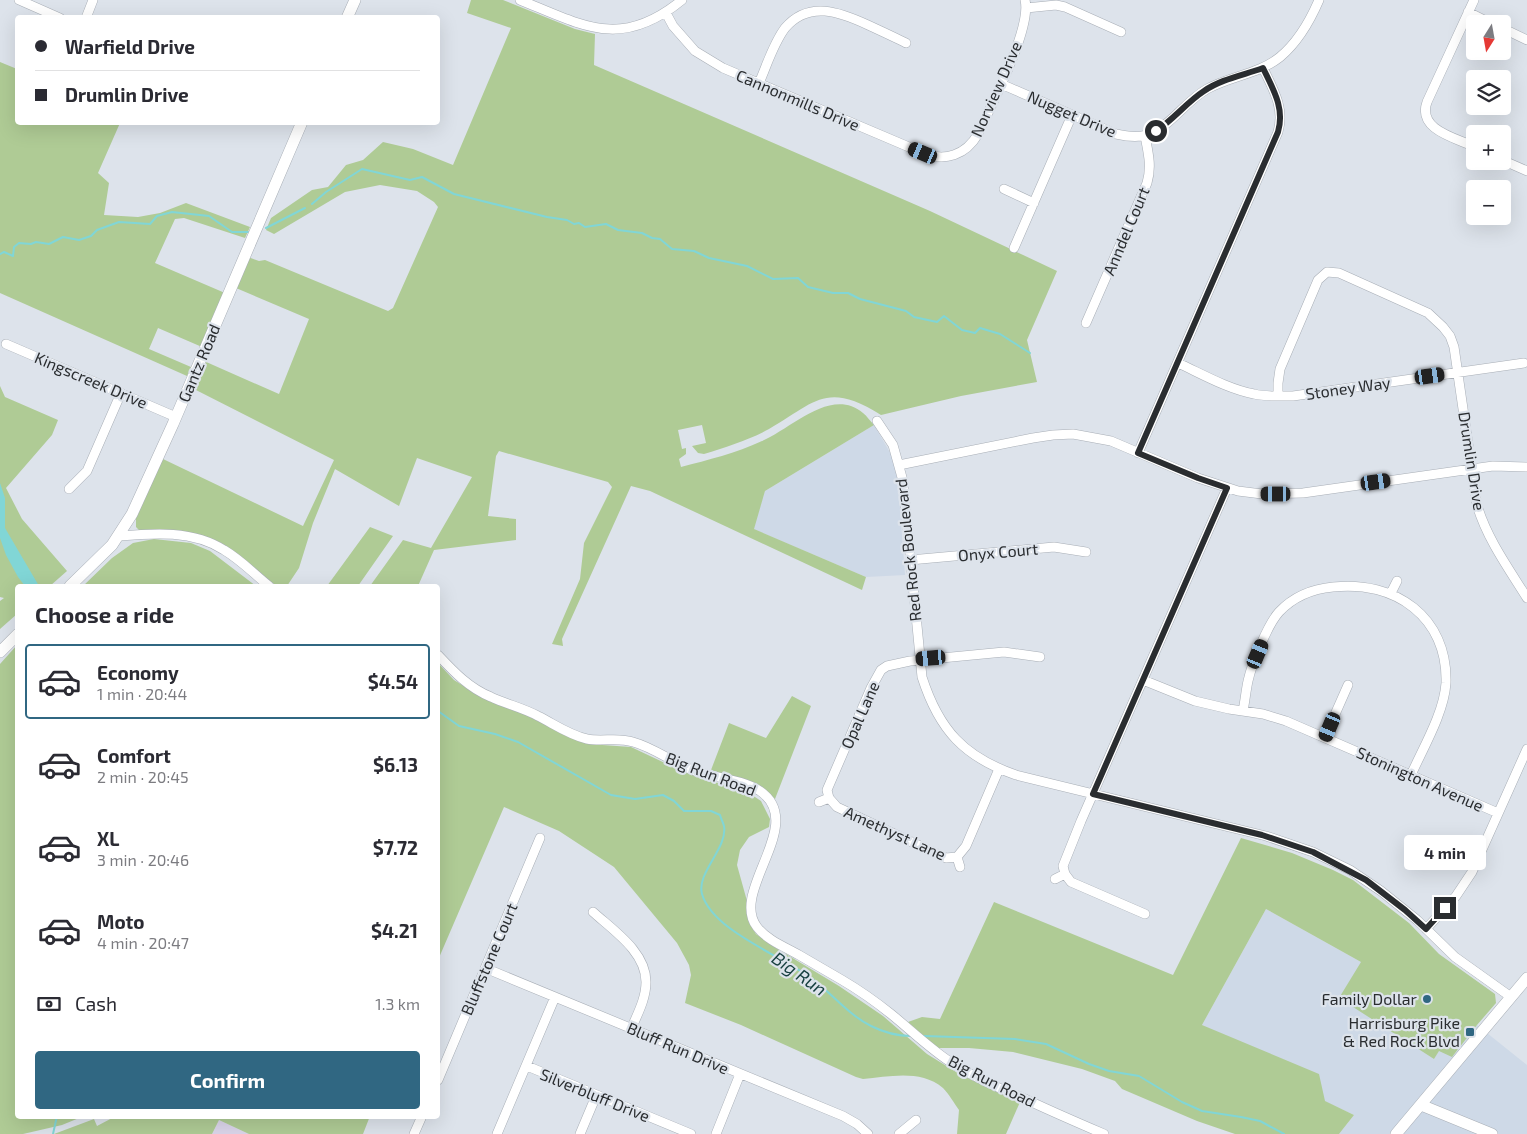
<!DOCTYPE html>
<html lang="en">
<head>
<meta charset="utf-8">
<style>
  body { margin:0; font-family:"Exo 2",sans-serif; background:#f7f7f7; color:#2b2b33; height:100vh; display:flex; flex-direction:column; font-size:19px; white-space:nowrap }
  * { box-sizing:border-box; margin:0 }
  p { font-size:16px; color:#7c7c81 }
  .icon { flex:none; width:28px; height:28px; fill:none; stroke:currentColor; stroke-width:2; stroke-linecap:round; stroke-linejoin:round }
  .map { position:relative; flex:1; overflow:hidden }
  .panel { position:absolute; left:15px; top:584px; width:425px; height:535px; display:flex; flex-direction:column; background:#fff; border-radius:5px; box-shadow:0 5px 20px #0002 }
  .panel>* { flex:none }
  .top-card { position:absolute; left:15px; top:15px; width:425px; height:110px; border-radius:5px; box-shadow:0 5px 20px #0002; display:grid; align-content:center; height:110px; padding:0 20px; background:#fff }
  .needle { width:32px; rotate:191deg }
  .fabs { position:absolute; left:1466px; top:15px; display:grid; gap:10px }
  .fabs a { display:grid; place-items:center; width:45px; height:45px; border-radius:5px; background:#fff; box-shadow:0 5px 20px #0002; font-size:25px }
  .end { position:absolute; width:22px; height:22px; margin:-11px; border:6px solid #2a2d30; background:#fff; box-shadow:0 0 0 2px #fff }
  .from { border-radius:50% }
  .bubble { position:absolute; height:35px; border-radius:5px; background:#fff; box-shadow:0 5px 20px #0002; font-size:16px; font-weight:700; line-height:35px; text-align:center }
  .car { position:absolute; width:15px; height:30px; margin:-15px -8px; border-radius:6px; box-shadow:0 0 4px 1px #0007; background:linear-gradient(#222 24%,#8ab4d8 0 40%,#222 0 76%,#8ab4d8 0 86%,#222 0) }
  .top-card b { display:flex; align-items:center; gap:18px; height:48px; font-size:19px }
  .top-card b+b { border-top:1px solid #e1e1e2 }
  .top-card i { width:12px; height:12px; background:#2b2b33 }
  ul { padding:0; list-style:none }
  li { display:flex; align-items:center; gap:15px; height:75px; margin:0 10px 8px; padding:0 10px; border:2px solid transparent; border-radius:5px }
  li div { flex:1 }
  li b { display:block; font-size:19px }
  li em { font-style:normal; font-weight:700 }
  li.current { border-color:#306782 }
  li>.icon { width:45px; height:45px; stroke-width:1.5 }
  h2 { padding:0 20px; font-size:22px; line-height:60px }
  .pay { display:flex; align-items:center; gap:12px; height:55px; padding:0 20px; font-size:19px }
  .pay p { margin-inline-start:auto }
  .action { display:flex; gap:10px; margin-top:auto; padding:10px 20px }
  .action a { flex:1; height:58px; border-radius:5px; background:#306782; color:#fff; font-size:20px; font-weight:700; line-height:58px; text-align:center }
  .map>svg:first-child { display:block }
  .built { fill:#ced9e7 }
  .education { fill:#dbd5ea }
  .green { fill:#afcb95 }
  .water { fill:#81d6d6 }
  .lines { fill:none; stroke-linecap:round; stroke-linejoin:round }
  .stream { stroke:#81d6d6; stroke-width:2 }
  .minor-casing { stroke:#a8aeb6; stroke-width:10 }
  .major-casing { stroke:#a8aeb6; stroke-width:12 }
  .minor { stroke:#fff; stroke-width:9 }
  .major { stroke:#fff; stroke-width:11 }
  .route { stroke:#2a2d30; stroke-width:6 }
  .poi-dot { fill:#306782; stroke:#dde3eb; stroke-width:2 }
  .labels { text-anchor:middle; stroke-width:4.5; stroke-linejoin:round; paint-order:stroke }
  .street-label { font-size:16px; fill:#2a2d30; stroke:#dde3eb }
  .poi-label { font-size:16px; fill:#2a2d30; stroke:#dde3eb; text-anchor:end }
  .water-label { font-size:18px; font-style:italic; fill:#163f3f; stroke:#dde3eb }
</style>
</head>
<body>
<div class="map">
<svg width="1527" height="1134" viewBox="0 0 1527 1134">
  <rect width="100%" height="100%" fill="#dde3eb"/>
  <path class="built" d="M874,425l18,31 6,26 7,93 -39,2 -113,-48 12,-38z
    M1266,909l95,53 73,97 5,-9 14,6 24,-31 50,40v69h-188l15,-19 -30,-14 -122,-76z"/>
  <path class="education" d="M219,1120l30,14h-37z"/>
  <path class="green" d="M471,0h32l72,29 20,5 -1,31 336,146 127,60 -30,69 10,42 -76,14 -80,19c-55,-34 -65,-13 -112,14 -20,11 -43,18 -65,25l-6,-1 -6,-7 14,-3 -4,-18 -24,5 4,19 4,-1v6l-7,5 2,8c27,-7 55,-14 81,-26 29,-12 69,-55 101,-28 4,3 7,8 11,12l-109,66 -11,38 112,48 -4,13 -212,-99 -19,-5 -69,153 1,7 -11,-2 28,-65 4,-36 28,-56 -4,-5 -109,-31 -3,5 -8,60 28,3v21l-82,10 -16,36h-48l33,-46 28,8 41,-71 -55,-19 -18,48 -64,-37 -22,54 -14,45 -12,18h-10l-63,-43 -30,-10 -45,-3 -3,-3v-10l27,-58 140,67 31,-66 -142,-72 12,-27 75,33 30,-75 -73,-31 12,-31 11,4 6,-1 123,51 5,-3 45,-101 -4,-5 -17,-11 -37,-6 -35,7 -71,42 -8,-4 5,-12 41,-28 16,-3 18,-22 17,-5 20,-18 30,7 40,16 58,-137 -44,-15z
    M0,62l17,7 1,53 102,1 -22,50 11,10 -5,32 34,2 22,-4 26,-10 64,24 -5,11 -61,-20 -9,1 -20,44 70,30 -23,54 -44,-19 -9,21 42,18 -4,9 -187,-83z
    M0,386l5,11 53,23 -6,15 -46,53 16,31 45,52 -17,15h-32l-1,28 -17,15v-28l4,-3 -4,-1z
    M370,527l23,9 -35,50h-31z
    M154,539l37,4 19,8 46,35h-173l29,-28 21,-15z
    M17,645l1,471h66l-22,9 -39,9h-23v-470z
    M438,663l16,17 29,18 31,11 46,23 28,12 43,3 53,25 65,21 12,8 9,18 -1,8 -20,10 -9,13 -3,15 10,36 2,22 7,11 15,11 68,41 44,30 44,38 34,21 59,27 -14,32h-49l2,-24c-5,-7 -10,-16 -16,-22 -23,-19 -54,-11 -80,-9l-7,-2 -115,-52 -56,-22 6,-28 -2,-10 -12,-22 -63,-76 -55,-36 -55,-24 -66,153z
    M792,696l19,10 -36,93 -13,-12 -51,-17 18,-47 37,15z
    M1241,838l51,15 41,17 20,10 56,43 30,31 56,40 1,9 -19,22 -25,32 -13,-6 -5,8 -95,-61 22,-36 -95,-53 -64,116 117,49 6,27 29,14 -15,19h-104l-38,-13 -75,-32 -7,-8 -33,-12 -69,-17 -44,-4h-32l-29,-26 14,-5 18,2 54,-117 179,73z
    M116,1116h254l-7,18h-114l-30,-14 -7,14h-158l40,-15 3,7z"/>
  <path class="water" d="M0,483l5,15v30l34,58h-14l-7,-9 -12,-22 -6,-17z"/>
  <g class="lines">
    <path class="stream" d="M312,204l14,-12 36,-23 48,11 12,-3 32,17 93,23 20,3 7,4 5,-1 6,4 21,-3 12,6 24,3 10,5 8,1 12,10 22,2 15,7 38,8 26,13 25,-1 10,9 25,6h15l12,6 46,12 8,6 23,5 7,-6 18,14 13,3 5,-5 20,6 30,19
      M266,228l39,-20
      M0,254l4,-2 9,4 1,-9 5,-4 12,1 5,-2 13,2 14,-7 16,3 12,-4 6,-6 22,-8 31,2 7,-8 15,-4 37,4 23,16h16
      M438,711l21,15 36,8 23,8 93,53 24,4 28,-4 11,6 10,10h27l9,4c1,4 3,7 4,11 4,22 -28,47 -22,68 11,38 82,62 113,87 19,15 34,34 56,45 12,6 27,10 40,10
      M924,1036l91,3 31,5 43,20 20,7 30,5 43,26 20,9 39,6 19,4 24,13
      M53,1134l4,-18"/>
    <g class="minor-casing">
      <path id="minor" d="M19,0l41,18
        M520,0c64,26 101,50 162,0
        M1474,0l-47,102c-10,28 29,36 48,45
        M1026,8l30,-3 9,2 56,25
        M1468,12l24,12
        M666,13l7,13 22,25 28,17 200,85c22,9 43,2 55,-19 13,-29 54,-106 47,-134
        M86,18l7,-18
        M1502,28l25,12
        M759,83c8,-18 14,-39 26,-55 24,-28 55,-16 83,-3 13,6 26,12 38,18
        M1001,84l115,50c9,2 20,4 30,1 25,-8 38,-33 61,-46 23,-13 52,-15 73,-32 18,-15 30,-36 39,-57
        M1502,160l25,11
        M1004,189l30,14
        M1014,248l58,-133
        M1086,323l61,-140c5,-17 1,-31 -2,-47
        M6,344l170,73
        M1178,363c24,11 50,26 76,31 13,3 26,2 39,2l231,-33
        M1278,396v-13l2,-14 38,-89 9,-8 12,1 89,40 15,14 7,9 4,11 23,158c10,34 32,64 50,93
        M877,421l16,24 10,36 19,196c17,53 42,80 94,98l250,61 47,16 37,18 31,21 36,29 38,37 56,40
        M1138,453l140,-321c7,-24 -5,-43 -15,-64
        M899,465l134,-27 20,-3 20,-1 38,7 87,37 40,13 24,3 41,-1 190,-27 34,1
        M69,489l18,-18 34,-78
        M119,536c35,-3 74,-6 105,14 17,10 30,24 45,36
        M910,560l144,-13 32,5
        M1391,593l6,-12
        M438,655c16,17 31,33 53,42 15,7 32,11 47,19 16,8 31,19 49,23 15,3 31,-2 46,3 22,6 40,21 62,29 20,7 46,8 65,20 48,33 -31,100 -3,136 10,13 28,20 42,28 14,8 29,17 43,25 17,10 34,22 49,34 21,17 41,37 64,51 21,13 43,23 66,32 27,13 55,25 83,37
        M1143,680l52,21 34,8 34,5 23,7 212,92
        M1243,711c2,-10 3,-21 5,-30 4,-18 20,-57 31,-69 15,-16 33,-23 54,-25 62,-7 115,30 113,96 -2,30 -23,65 -35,92
        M1325,737l23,-52
        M999,769l-33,77 -9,11 -11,1 -109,-51 -8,-9 -2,-8 44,-102 10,-18 6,-4 23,-5 94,-9 36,5
        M819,802l10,-4
        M957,857l3,10
        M1055,879l10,-5
        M593,912c21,19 53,40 53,70 0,16 -8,31 -14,45
        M1145,914l-74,-32 -6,-8 -2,-8 18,-45 146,-333
        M1426,929l30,-33 16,-24 55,-123
        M485,968l358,148 14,8 11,10
        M527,1066l164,68
        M438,1080l102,-242
        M414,1134l8,-18
        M497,1134l58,-137
        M580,1134l16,-38
        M716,1134l24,-60
        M899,1134l17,-14"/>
    </g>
    <g class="major-casing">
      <path id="major" d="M347,18l8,-18
        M70,586l42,-41 20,-31 41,-90 129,-302
        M0,652l18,-18
        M1421,1105l71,29
        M1396,1134l131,-156"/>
    </g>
    <use href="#minor" class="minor"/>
    <use href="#major" class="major"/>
  </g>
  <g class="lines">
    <path class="route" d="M1156,131c18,-12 31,-29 48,-40 17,-12 40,-16 59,-23 10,21 22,40 15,64l-140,321 60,25 29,10 -134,306 169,41 51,17 53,28 39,30 21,19 19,-21"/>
  </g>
  <g class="poi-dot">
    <circle cx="1427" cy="999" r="5"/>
    <rect x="1465" y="1027" width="10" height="10" rx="2.5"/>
  </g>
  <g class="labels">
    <g class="street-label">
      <text transform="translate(996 89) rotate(-66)" y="6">Norview Drive</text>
      <text transform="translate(798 100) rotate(23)" y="6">Cannonmills Drive</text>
      <text transform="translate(1072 114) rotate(23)" y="6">Nugget Drive</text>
      <text transform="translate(1126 231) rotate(-67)" y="6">Anndel Court</text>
      <text transform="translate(199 363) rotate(-67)" y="6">Gantz Road</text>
      <text transform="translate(91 380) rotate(23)" y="6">Kingscreek Drive</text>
      <text transform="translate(1348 388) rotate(-8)" y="6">Stoney Way</text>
      <text transform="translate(1472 461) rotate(81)" y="6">Drumlin Drive</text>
      <text transform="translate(908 550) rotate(-96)" y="6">Red Rock Boulevard</text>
      <text transform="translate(998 552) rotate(-5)" y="6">Onyx Court</text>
      <text transform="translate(860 715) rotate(-66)" y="6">Opal Lane</text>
      <text transform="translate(711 774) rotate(21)" y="6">Big Run Road</text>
      <text transform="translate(1420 779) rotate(24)" y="6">Stonington Avenue</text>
      <text transform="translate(895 833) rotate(24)" y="6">Amethyst Lane</text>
      <text transform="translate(489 959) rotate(-67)" y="6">Bluffstone Court</text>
      <text transform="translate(678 1048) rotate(23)" y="6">Bluff Run Drive</text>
      <text transform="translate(992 1081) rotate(27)" y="6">Big Run Road</text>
      <text transform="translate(595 1095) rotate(22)" y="6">Silverbluff Drive</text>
    </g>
    <g class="poi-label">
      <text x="1417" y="1005">Family Dollar</text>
      <text x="1460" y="1029">Harrisburg Pike<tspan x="1460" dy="18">&amp; Red Rock Blvd</tspan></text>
    </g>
    <g class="water-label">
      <text transform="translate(799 974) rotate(35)" y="6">Big Run</text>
    </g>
  </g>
</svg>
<div class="fabs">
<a><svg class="needle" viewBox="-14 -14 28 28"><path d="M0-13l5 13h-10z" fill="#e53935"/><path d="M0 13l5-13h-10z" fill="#7c7c81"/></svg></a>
<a><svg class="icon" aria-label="layers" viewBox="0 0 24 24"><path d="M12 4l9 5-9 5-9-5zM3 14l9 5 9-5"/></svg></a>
<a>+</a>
<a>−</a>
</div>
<i class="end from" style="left:1156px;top:131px"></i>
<i class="end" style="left:1445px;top:908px"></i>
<div class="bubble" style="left:1404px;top:835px;width:82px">4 min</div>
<i class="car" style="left:923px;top:153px;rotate:293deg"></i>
<i class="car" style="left:1430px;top:376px;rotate:82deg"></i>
<i class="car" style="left:1376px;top:482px;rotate:82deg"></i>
<i class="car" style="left:1276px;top:494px;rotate:270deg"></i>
<i class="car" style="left:1258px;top:654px;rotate:23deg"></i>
<i class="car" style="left:931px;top:658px;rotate:265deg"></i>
<i class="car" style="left:1330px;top:727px;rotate:203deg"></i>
<div class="top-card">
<b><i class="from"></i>Warfield Drive</b>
<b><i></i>Drumlin Drive</b>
</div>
<section class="panel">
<h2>Choose a ride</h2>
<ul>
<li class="current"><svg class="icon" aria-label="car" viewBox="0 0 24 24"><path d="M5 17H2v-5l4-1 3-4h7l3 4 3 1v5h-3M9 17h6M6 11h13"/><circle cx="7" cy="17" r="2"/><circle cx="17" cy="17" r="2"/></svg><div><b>Economy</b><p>1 min · 20:44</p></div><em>$4.54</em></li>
<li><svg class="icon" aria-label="car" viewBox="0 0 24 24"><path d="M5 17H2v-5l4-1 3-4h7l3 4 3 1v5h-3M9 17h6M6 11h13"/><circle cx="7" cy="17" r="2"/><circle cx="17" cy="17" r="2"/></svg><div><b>Comfort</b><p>2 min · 20:45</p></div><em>$6.13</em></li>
<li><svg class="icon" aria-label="car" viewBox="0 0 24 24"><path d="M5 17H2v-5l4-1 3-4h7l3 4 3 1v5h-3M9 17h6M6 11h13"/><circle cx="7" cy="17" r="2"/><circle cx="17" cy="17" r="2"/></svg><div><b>XL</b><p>3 min · 20:46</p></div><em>$7.72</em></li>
<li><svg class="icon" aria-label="car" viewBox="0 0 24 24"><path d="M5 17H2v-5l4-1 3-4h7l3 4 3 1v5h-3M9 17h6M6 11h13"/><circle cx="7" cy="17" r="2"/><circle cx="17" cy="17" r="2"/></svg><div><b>Moto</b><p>4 min · 20:47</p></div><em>$4.21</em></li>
</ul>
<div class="pay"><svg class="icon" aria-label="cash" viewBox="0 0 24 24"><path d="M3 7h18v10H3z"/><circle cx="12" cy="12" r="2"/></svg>Cash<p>1.3 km</p></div>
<div class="action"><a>Confirm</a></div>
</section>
</div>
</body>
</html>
